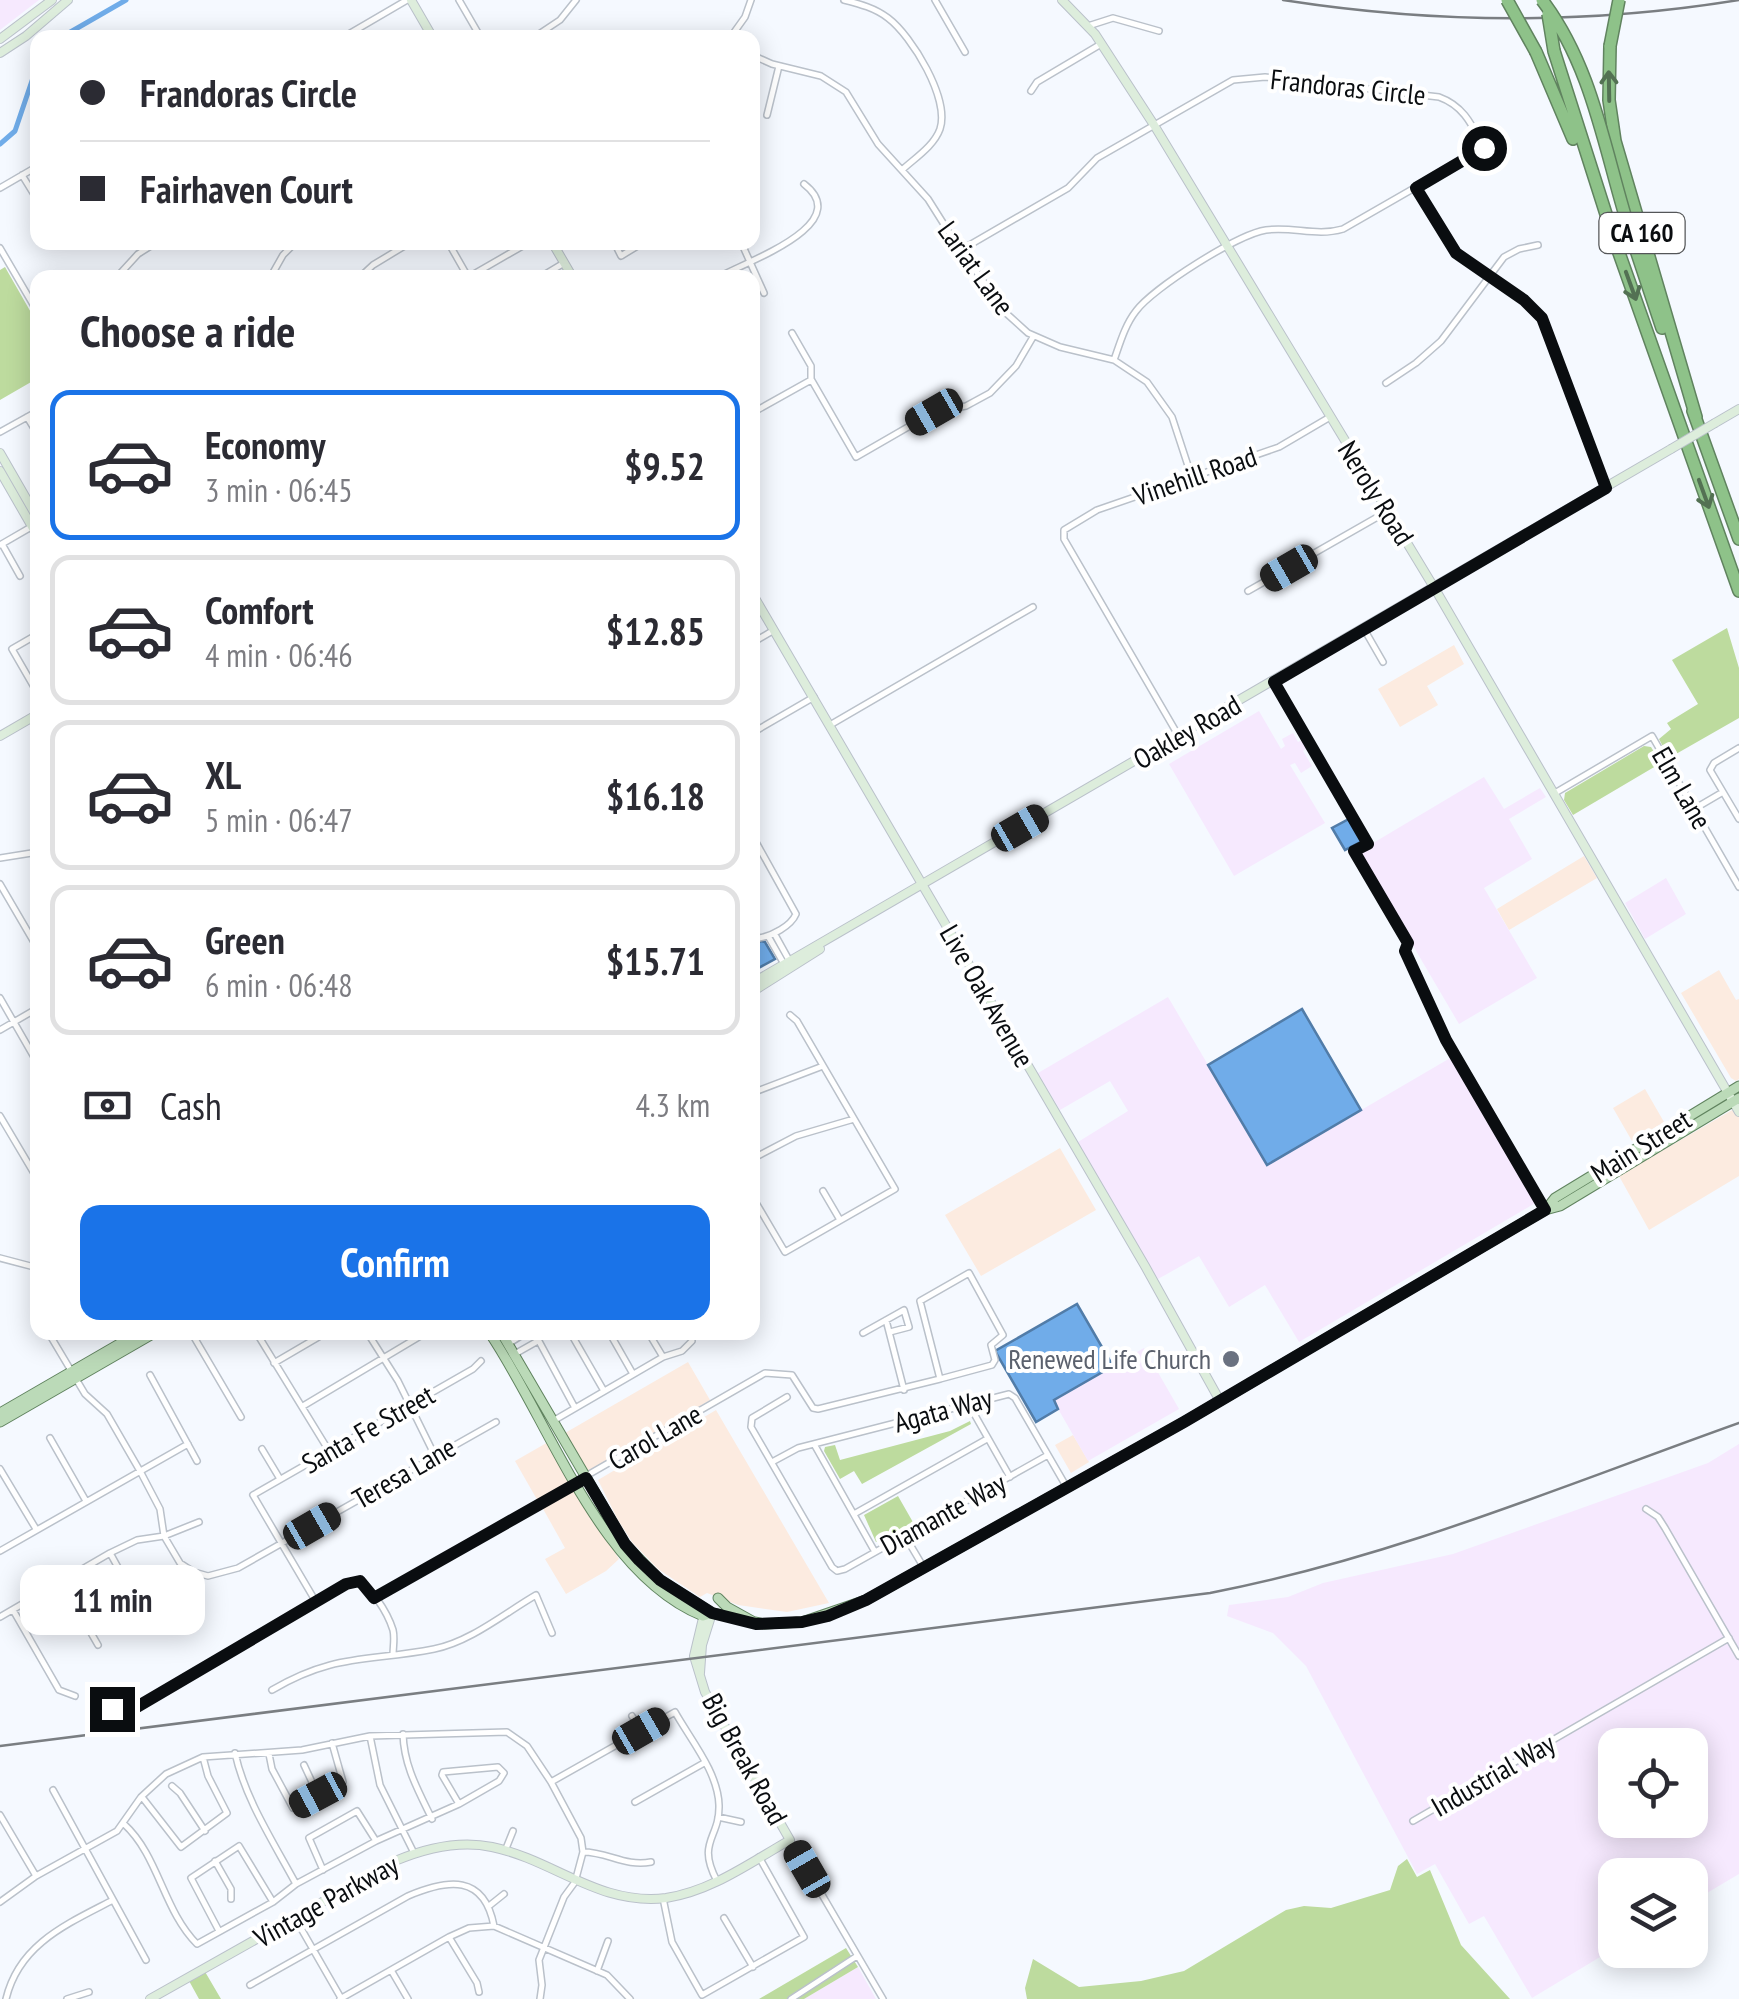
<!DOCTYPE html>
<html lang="en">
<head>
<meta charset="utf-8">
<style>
  body { margin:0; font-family:"PT Sans Narrow",sans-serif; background:#f7f7f7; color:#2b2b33; height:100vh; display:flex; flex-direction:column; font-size:38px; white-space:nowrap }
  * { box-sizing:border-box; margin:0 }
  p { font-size:32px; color:#7c7c81 }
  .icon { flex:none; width:55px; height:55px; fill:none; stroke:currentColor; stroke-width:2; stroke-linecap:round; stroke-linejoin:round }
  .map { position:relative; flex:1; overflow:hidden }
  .panel { position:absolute; left:30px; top:270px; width:730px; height:1070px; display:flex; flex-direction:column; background:#fff; border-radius:20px; box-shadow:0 5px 25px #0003 }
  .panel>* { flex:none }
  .guide { position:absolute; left:30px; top:30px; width:730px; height:220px; border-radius:20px; box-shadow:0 5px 25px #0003; display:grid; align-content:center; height:220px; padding:0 50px; background:#fff }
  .fabs { position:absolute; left:1598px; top:1728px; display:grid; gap:20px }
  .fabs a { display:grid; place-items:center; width:110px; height:110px; border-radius:20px; background:#fff; box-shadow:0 5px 25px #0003; font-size:50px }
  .end { position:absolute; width:45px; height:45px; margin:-22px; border:12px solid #0a0d10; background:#fff; box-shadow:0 0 0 5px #fff }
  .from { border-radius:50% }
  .bubble { position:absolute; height:70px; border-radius:20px; background:#fff; box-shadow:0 5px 25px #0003; font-size:32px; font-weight:800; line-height:70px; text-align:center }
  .car { position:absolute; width:30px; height:60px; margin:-30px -15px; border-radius:12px; box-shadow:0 0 8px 2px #0007; background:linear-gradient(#222 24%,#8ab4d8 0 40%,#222 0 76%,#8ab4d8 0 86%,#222 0) }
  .guide b { display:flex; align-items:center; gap:35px; height:95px; font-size:38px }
  .guide b+b { border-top:2px solid #e1e1e2 }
  .guide i { width:25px; height:25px; background:#2b2b33 }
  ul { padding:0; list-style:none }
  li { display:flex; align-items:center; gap:30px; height:150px; margin:0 20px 15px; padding:0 30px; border:5px solid #e1e1e2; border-radius:20px }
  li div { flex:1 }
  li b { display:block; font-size:38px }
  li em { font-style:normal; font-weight:800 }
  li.on { border-color:#1a73e8 }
  li>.icon { width:90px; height:90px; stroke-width:1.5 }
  h2 { padding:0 50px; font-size:45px; line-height:120px }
  .pay { display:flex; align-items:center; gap:25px; height:110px; padding:0 50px; font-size:38px }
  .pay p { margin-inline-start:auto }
  .button { display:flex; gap:20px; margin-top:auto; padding:20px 50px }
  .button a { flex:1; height:115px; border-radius:20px; background:#1a73e8; color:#fff; font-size:40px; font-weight:800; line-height:115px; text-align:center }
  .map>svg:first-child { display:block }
  .commercial { fill:#fcebe0 }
  .industrial { fill:#f6e9fe; fill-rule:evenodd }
  .green { fill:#bddb9e }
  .water { fill:#70ace9; stroke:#517ca8; stroke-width:2.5 }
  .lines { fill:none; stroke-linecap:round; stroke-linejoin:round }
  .canal { stroke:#70ace9; stroke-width:5 }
  .street-casing { stroke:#bac1ca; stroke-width:8 }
  .secondary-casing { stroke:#bac1ca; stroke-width:10 }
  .primary-casing { stroke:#60835f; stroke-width:11 }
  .highway-casing { stroke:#60835f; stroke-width:14 }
  .street { stroke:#fff; stroke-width:5 }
  .secondary { stroke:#ddeddc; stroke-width:8 }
  .primary { stroke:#bbdab8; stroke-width:9 }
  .highway { stroke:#8ec289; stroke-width:11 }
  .rail { stroke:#7a7e82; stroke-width:2.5 }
  .secondary-bridge-casing { stroke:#bac1ca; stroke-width:10; stroke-linecap:butt }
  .highway-bridge-casing { stroke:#60835f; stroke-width:14; stroke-linecap:butt }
  .secondary-bridge { stroke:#ddeddc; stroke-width:8 }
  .highway-bridge { stroke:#8ec289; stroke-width:11 }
  .oneway { stroke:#537153 }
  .route { stroke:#0a0d10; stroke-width:12 }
  .worship-dot { fill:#6b7280; stroke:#fff; stroke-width:4 }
  .labels { text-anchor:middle; stroke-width:8; stroke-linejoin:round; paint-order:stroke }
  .shield { fill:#fff; stroke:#545658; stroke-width:2.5 }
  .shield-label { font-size:25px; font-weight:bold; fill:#0a0d10 }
  .street-label { font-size:28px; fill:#0a0d10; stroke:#fff }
  .worship-label { font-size:28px; fill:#5b616d; stroke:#fff; text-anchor:end }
</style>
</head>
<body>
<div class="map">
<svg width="1739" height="1999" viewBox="0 0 1739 1999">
  <rect width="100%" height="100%" fill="#f5f9ff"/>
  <path class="commercial" d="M1454,645l10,19 -37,22 11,19 -38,22 -22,-38z
    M1584,856l13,22 -88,52 -12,-21z
    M1719,970l17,30 3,-1v80l-3,2 -5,-3 -50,-85z
    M1645,1089l19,33 -32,19 -19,-33z
    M1739,1106v70l-90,54 -30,-54z
    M1060,1148l36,62 -115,66 -36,-61z
    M688,1362l22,38 -122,72 -23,-39z
    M716,1410l113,193 -42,9 -49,-7 -31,-12 -7,4 -42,-28 -26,-27 -14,-22 -20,-40z
    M1073,1435l16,27 -18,11 -16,-28z
    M550,1441l25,42 -36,20 -24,-42z
    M577,1487l42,72 -13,12 -40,23 -21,-35 20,-11 -23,-41z"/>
  <path class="industrial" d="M0,0h39l-39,30z
    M1259,711l22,38 4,-3 -3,-7 11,-6 5,9 4,-2 5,8 -4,3 9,15 -11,7 -6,-10 -5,2 35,58 -91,53 -65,-112z
    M1484,777l20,32 36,-21 6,9 -37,22 23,40 -48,29 53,90 -78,46 -101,-172z
    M1666,878l20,36 -41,25 -20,-36z
    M1168,997l99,168 185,-108 85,145 -238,140 -34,-57 -36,22 -30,-51 -41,23 -80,-137 50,-31 -18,-30 -50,29 -22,-37z
    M1144,1348l35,61 -91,52 -35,-61z
    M1739,1444v430l-49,29v-28h-75v73l-83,50 -48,-82 -15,8 -34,-60 -18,10 -111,-208 -33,-33 -46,-17 2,-11 59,-8 35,-14 130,-29 255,-91zM1615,1745h75v75h-75z
    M858,1967l18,32h-72z"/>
  <path class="green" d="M5,267l32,56 1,55 -38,22v-130z
    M1727,628l12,40v50l-70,40 -10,-19 12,-10 -4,-6 31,-19 -26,-44z
    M1644,746l7,1 10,16 -88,52 -9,-15 1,-7z
    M970,1421l1,3 -109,60 -8,-13 -14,8 -16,-28 1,-4 10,-2 5,15 110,-29z
    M898,1496l16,28 -38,18 -12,-27z
    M1407,1859l10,18 13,-7 31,75 49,54h-483l-2,-11 8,-29 46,28 62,-6 43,-10 102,-61 18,-4 27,2 59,-18 8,-24z
    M846,1948l12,19 -54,32h-45z
    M204,1970l17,29h-22l-11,-20z"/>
  <path class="water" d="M1349,819l13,22 -17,9 -13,-22z
    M761,941l4,1 10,17 -22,12v-25z
    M1302,1009l59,101 -94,55 -59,-100z
    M1077,1304l36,62 -59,34 4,9 -22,13 -41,-71z"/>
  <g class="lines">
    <path class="canal" d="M60,38l66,-38
      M0,144l15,-13 23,-68"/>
    <g class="street-casing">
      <path id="street" d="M459,0l22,38
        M844,0c16,4 31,8 44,18 24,18 62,81 52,111 -6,17 -25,29 -38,41
        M935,0l30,52
        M1088,26l25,-8 46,13
        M342,38l65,-38
        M533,38l27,-18 16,-20
        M730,38l15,-21 6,-17
        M752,55l20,9 49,12 25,16 32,52 50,55 29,46 50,69 21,19 32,14 54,13 33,22 25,35 20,61
        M1031,91l6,-9 64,-38
        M767,115l12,-49
        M22,175l16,26
        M1417,187l44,71 63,42 18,18 64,170
        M0,188l38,-22
        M448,242l20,35
        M614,242l7,14 23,-14
        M741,242l23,51
        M0,248l38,65
        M961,250l107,-62 29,-30 136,-78 32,-3 174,20c25,9 33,28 45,51l-141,81c-27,8 -50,-3 -77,1 -28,4 -113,58 -130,81 -11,14 -16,32 -22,49
        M116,278l22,-24 19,-12
        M270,278l13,-23 13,-13
        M359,278l14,-13 38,-23
        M467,278l59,-34
        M539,278l25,-15
        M717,278c25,-15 140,-53 87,-94
        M792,333l19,33v13l45,78 78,-45 32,-6 24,-13 26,-27 17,-29
        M1386,383l30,-20 25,-22 63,-84 15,-8 19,-4
        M752,413l59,-33
        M27,417l11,18
        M0,432l38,-21
        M2,544l18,32
        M0,545l38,-22
        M1248,591l140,-80
        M1364,629l19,33
        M38,634l-26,15 26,45
        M752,643l22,-13
        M1274,681l94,163 -13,7 53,92 -3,8 41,89 99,170
        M830,725l203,-118
        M752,733l62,-36
        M1178,735l-114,-196v-9l33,-20 182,-63 51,-30
        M1739,748l-25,15 -4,7 29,49
        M1555,793l97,-57 87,151
        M1694,809l29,-17
        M752,835l44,79c-5,12 -24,22 -37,24l-7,-6
        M0,858l38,-6
        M0,884l38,65
        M774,933l15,27
        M768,936l16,28
        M0,998l38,66
        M0,1030l38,-22
        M752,1093l71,-27
        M0,1116l38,64
        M752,1159l44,-23 58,-17
        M823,1191l17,29
        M752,1196l33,56 110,-63 -98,-168 -7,-6
        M0,1258l38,10
        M38,1282v25
        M886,1320l18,70
        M48,1332l37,62 22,20 33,57 20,38 4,27 16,27 14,9 14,4 30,-8 258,-146
        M191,1332l50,85
        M256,1332l73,119
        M367,1332l31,49 37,75
        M534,1332l41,76
        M570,1332l34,59
        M609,1332l24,42
        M648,1332l15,25
        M863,1333l41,-23 5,17 -19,5
        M508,1344l19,-12
        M513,1355l23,-13
        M274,1363l53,-31
        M150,1375l47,86
        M787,1397l-35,21 -1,9 81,140 5,4 8,-2 203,-114
        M968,1403l42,74
        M303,1406l124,-74
        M553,1421l110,-64 19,-6 10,-10 -2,-9
        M50,1438l36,63
        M814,1444l61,108
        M262,1449l18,30
        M772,1462l26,-14 211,-54 6,4 51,88
        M0,1469l36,60
        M1646,1509l12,8 7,11 74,128
        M854,1514l133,-75
        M905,1536l19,32
        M0,1551l188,-107
        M110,1553l37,67
        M61,1581l37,64
        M374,1598l391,-225 27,2 21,33 5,1 122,-30 -20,-78 49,-28 34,62 -12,10 4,15 -3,5 -52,14
        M316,1602l-63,-107 220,-126 8,-8
        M13,1610l46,80 16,6
        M0,1617l110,-64 27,-13 27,-4 35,-14
        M272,1690c63,-37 96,-28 162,-41 36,-7 71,-36 102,-54l16,38
        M113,1709l16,2 224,-130c17,1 35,33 40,49 2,8 0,17 0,25
        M632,1716l9,15
        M403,1734c1,32 15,56 29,85
        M370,1736l10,49 34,68
        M235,1753c10,46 39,90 61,131
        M269,1754l3,15 21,39 50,-26 -11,-39
        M304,1765l14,30
        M551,1782l124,-70c15,27 43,60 44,93 1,34 -23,36 -2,76
        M172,1786l8,7 25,38
        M53,1790l93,170
        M142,1797l39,50 46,-34 -19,-37 -5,-19
        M635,1802l69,-39
        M0,1815l36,61
        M718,1817l23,5
        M1413,1821l316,-183
        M124,1824c35,32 39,86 73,120l76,-42 23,-18 80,-43 83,-37 40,-23 5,-8 -6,-6 -55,5 -1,3 17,29
        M790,1840l93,159
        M505,1851l8,-20
        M583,1852c25,0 42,15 68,10
        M215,1861l16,28v10
        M323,1870l-14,-32 48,-27 19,30
        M663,1898l9,44 30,53 102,-58 -45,-80
        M0,1902l36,-26 81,-45 24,-34 25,-23 37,-17 99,-7 68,-14 137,-4 20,14 24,36 30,56 2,14 -8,30 -11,15 -25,63 3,25 -2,14
        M489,1906l15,-12
        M295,1918l46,80
        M724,1918l29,49
        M219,1931l-28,-53 48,-32 34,56
        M449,1937l28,46 2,9
        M391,1970l17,29
        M597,1971l11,-30
        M250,1985l158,-89c40,-17 76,-22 86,30
        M6,1999c13,-55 61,-75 107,-99
        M67,1999l22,-7
        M340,1999l109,-62 20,-9 25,-2 113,49 23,24
        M791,1999l66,-43"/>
    </g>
    <g class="secondary-casing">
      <path id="secondary" d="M411,0l22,38
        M1062,0l33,34 59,91 284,469 301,518
        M0,39l52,-39
        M0,53l26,-17 42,-36
        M552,242l21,36
        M1715,423l24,-14
        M0,453l38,66
        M0,471l38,66
        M752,593l393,673 75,135
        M0,736l38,-22
        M752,983l919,-534
        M752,992l68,-43
        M700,1673l2,-28 10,-32
        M150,1999l245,-138c31,-13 64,-21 97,-14 62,13 107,59 174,51 46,-7 85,-36 124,-58l-85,-148 -11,-36 10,-42"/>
    </g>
    <g class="primary-casing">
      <path id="primary" d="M1548,1207l7,-9 184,-112
        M489,1332c61,90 110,242 214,284l9,-3 53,11 37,-2 64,-22 318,-178 361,-212 15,-4 179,-108
        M501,1332l124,212 35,36 52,33
        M0,1413l140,-81
        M0,1422l156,-90
        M718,1598l9,9 27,15"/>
    </g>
    <g class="highway-casing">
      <path id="highway" d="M1610,46l-1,54 6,41 81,276
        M1554,51l59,185 126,355
        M1536,52l37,87
        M1632,238l30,90
        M1693,411l46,128"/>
    </g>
    <use href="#street" class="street"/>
    <use href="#secondary" class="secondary"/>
    <use href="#primary" class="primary"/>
    <use href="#highway" class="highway"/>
    <path class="rail" d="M1283,0c153,24 303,25 456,0
      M0,1746l1210,-153c182,-35 355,-108 529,-170"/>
    <g class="secondary-bridge-casing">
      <path id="secondary-bridge" d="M1671,449l44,-26"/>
    </g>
    <g class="highway-bridge-casing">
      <path id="highway-bridge" d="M1507,0l29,52
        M1542,0c53,70 63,156 90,238
        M1548,14l6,37
        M1610,46l9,-46"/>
    </g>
    <use href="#secondary-bridge" class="secondary-bridge"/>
    <use href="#highway-bridge" class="highway-bridge"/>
  </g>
  <defs><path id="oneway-shaft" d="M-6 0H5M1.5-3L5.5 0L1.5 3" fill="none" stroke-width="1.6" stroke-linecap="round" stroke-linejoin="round" transform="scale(2.5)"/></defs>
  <g class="oneway">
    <use href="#oneway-shaft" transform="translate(1609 86) rotate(-91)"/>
    <use href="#oneway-shaft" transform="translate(1631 286) rotate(70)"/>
    <use href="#oneway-shaft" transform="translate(1704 494) rotate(70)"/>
  </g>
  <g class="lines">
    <path class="route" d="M112,1709l18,2 216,-127 14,-3 14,17 212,-120 39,66 14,16 21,20 52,33 44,11 46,-2 26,-6 38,-16 318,-178 361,-212 -99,-170 -41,-89 3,-8 -54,-92 14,-7 -94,-162 332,-194 -64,-170 -18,-18 -68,-47 -40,-65 68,-40"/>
  </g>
  <circle class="worship-dot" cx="1231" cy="1359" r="10"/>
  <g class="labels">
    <rect class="shield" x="1599.5" y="213" width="85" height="40" rx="8"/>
    <g class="shield-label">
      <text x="1642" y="242">CA 160</text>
    </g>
    <g class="street-label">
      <text transform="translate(1348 87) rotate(6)" y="10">Frandoras Circle</text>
      <text transform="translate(976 268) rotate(54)" y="10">Lariat Lane</text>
      <text transform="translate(1195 476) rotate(-19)" y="10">Vinehill Road</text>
      <text transform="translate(1376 493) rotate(58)" y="10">Neroly Road</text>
      <text transform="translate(1187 732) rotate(-30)" y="10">Oakley Road</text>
      <text transform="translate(1682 788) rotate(60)" y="10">Elm Lane</text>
      <text transform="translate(987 996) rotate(60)" y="10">Live Oak Avenue</text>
      <text transform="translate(1641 1146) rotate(-32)" y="10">Main Street</text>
      <text transform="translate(943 1410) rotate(-15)" y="10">Agata Way</text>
      <text transform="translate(368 1429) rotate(-30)" y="10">Santa Fe Street</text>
      <text transform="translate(655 1437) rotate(-30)" y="10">Carol Lane</text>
      <text transform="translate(404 1473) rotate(-30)" y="10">Teresa Lane</text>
      <text transform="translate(943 1514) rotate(-29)" y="10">Diamante Way</text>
      <text transform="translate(745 1759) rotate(61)" y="10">Big Break Road</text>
      <text transform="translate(1493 1775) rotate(-30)" y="10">Industrial Way</text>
      <text transform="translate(326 1901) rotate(-29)" y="10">Vintage Parkway</text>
    </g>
    <g class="worship-label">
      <text x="1211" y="1369">Renewed Life Church</text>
    </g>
  </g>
</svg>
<div class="fabs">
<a><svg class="icon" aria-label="locate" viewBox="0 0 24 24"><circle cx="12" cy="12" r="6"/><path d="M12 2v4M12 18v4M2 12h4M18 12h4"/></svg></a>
<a><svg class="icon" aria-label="layers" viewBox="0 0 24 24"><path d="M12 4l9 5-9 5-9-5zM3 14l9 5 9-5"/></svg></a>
</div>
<i class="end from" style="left:1484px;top:148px"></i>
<i class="end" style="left:112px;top:1709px"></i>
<div class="bubble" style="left:20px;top:1565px;width:185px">11 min</div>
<i class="car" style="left:934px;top:412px;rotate:240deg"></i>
<i class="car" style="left:1289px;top:568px;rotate:240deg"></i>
<i class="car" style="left:1020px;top:828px;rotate:60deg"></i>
<i class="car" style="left:312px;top:1526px;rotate:60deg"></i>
<i class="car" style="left:641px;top:1731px;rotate:60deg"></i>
<i class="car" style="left:318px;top:1795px;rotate:242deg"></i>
<i class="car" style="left:807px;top:1869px;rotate:330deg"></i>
<div class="guide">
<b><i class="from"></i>Frandoras Circle</b>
<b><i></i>Fairhaven Court</b>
</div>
<section class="panel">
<h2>Choose a ride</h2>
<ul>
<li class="on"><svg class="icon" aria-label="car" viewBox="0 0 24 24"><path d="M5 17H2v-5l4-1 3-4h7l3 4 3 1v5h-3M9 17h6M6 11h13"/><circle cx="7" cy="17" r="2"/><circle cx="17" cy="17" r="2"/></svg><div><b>Economy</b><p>3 min · 06:45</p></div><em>$9.52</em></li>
<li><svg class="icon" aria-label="car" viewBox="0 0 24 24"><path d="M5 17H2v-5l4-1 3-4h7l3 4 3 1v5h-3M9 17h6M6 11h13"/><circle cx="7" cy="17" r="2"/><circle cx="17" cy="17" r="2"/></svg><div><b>Comfort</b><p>4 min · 06:46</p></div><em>$12.85</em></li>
<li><svg class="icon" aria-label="car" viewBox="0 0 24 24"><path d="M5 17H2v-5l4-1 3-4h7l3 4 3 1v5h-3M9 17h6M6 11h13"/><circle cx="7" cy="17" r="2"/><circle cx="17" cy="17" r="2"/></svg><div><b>XL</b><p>5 min · 06:47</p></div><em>$16.18</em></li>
<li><svg class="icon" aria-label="car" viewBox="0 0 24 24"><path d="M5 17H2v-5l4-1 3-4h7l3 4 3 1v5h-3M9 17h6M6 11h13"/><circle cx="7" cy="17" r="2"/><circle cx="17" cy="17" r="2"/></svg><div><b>Green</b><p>6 min · 06:48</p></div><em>$15.71</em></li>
</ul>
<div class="pay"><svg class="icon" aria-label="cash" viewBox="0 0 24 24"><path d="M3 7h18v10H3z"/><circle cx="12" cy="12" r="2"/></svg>Cash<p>4.3 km</p></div>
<div class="button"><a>Confirm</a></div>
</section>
</div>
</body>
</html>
